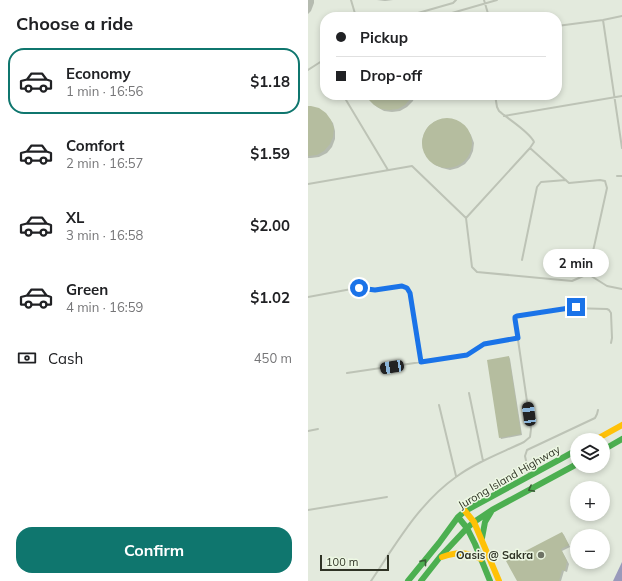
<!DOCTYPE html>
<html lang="en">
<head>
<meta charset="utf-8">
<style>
  body { margin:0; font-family:Mulish,sans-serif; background:#f2f2f2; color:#202124; height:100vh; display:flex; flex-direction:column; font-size:15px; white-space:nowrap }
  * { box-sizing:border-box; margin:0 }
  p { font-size:13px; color:#757577 }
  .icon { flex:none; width:22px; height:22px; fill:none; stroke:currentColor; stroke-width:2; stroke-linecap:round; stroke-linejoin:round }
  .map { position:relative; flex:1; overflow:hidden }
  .details { display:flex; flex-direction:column; background:#fff; width:308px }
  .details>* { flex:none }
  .guide { position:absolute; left:12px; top:12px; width:242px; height:88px; border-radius:16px; box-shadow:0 2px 6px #0003; display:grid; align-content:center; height:88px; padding:0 16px; background:#fff }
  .tools { position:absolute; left:262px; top:433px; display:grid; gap:8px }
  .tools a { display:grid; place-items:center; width:40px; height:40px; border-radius:50%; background:#fff; box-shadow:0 2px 6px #0003; font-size:20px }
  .scale { position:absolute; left:12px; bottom:10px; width:69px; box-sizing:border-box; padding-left:4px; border:2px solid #2f3325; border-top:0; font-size:11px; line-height:14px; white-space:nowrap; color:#2f3325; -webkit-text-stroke:3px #edf8e3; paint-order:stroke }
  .end { position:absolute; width:18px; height:18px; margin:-9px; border:5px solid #1a73e8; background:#fff; box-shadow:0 0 0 2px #fff }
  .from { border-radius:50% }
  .bubble { position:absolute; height:28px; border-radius:14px; background:#fff; box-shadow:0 2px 6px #0003; font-size:13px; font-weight:700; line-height:28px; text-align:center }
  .car { position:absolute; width:12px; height:24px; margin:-12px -6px; border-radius:5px; box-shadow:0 0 3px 1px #0007; background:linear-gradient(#222 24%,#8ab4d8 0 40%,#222 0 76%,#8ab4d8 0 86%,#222 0) }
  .guide b { display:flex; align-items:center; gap:14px; height:38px; font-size:15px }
  .guide b+b { border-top:1px solid #e0e0e0 }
  .guide i { width:10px; height:10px; background:#202124 }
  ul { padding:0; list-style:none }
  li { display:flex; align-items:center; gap:12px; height:66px; margin:0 8px 6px; padding:0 8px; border:2px solid transparent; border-radius:16px }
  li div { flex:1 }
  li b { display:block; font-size:15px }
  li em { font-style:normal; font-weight:700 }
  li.selected { border-color:#0f766e }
  li>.icon { width:36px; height:36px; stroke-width:1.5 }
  h2 { padding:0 16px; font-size:18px; line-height:48px }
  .pay { display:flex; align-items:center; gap:10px; height:44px; padding:0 16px; font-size:15px }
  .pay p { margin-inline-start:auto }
  .primary-button { display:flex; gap:8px; margin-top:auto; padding:8px 16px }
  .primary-button a { flex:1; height:46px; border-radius:16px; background:#0f766e; color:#fff; font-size:16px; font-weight:700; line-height:46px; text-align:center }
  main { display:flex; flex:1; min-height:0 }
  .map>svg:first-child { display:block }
  .water { fill:#999abb }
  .shadow { fill:#0003 }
  .building { fill:#b5bd9f }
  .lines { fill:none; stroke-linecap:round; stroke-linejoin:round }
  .lane { stroke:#bdc3b6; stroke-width:2 }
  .fast { stroke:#4caf50; stroke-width:6 }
  .slow { stroke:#ffc107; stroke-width:6 }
  .oneway { stroke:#395e34 }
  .route { stroke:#1a73e8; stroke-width:5 }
  .poi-dot { fill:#6e7365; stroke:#edf8e3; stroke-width:1.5 }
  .labels { text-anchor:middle; stroke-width:3; stroke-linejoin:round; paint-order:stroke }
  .street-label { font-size:11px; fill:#2f3325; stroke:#edf8e3 }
  .poi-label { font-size:11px; font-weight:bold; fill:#2f3325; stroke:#edf8e3; text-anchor:end }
</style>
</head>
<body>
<main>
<section class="details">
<h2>Choose a ride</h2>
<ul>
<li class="selected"><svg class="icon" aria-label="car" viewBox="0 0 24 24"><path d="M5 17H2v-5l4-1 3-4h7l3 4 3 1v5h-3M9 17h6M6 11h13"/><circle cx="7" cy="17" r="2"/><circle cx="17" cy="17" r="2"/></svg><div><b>Economy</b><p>1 min · 16:56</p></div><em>$1.18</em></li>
<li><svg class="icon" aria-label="car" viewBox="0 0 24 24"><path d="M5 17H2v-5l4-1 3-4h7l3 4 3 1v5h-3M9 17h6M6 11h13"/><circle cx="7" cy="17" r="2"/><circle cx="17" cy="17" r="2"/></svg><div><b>Comfort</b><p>2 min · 16:57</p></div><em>$1.59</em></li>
<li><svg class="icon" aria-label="car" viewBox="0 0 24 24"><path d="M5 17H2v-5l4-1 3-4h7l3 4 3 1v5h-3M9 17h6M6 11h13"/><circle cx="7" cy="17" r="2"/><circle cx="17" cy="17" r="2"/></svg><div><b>XL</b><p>3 min · 16:58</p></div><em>$2.00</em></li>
<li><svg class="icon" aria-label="car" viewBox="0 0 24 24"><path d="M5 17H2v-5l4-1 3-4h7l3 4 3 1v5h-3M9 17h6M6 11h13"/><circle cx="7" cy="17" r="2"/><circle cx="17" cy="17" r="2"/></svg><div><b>Green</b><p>4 min · 16:59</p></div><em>$1.02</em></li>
</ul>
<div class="pay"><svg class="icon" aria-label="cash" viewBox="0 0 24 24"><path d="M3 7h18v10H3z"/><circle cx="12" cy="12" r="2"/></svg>Cash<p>450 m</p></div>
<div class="primary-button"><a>Confirm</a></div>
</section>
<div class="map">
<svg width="314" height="581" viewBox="0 0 314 581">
  <rect width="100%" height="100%" fill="#e3eadd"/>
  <path class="water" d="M314,562v19h-9z"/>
  <path class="shadow" d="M0,0h6v3l-3,8 -3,3z
    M69,0h16l-8,1z
    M59,95h48l-2,6 -6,6 -7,4 -8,1 -8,-1 -7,-4 -8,-8z
    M0,107l20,10 5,6 2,8v8l-3,8 -5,6 -8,4 -8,1h-3z
    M134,119h7l8,2 7,5 7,9 3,8 -1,8 -3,7 -5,6 -7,4 -8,2 -8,-2 -7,-3 -8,-9 -4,-7 -1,-8 2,-7 4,-7 6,-5z
    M201,357l1,2 12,76 -21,4 -1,-2z
    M254,533l2,2 6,12 -8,4 7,13 -2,8 -3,-1 -3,10h-43z"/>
  <path class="building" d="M58,95h46l-1,3 -6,7 -7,4 -9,1 -8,-1 -7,-4 -6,-6z
    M0,106h3l8,2 7,5 5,7 3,8 -1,9 -3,7 -6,7 -7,4 -9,1z
    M114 143a25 25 0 1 1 50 0a25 25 0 1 1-50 0Z
    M201,356l12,78 -22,4 -12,-78z
    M254,532l7,13 -8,4 6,12 -2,10 -3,-1 -3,11h-42l-11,-20z"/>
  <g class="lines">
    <path class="lane" d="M43,0l5,17
      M176,0l5,17
      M96,17l49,-14 3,-3
      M130,17l59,-17
      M295,20l19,128
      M249,26l46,-6 19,-4
      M0,70l17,-11
      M35,95l45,75
      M196,116l118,-20
      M222,148l39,35 31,-3 5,1 2,7 -19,86
      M309,176h5
      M0,184l104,-18 54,52 6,49 5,5 95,9 16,-7
      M158,218l64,-70 4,-6c-4,-10 -26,-23 -35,-31l-2,-4 -2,-12
      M214,260l15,-73 4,-5 25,-2
      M280,274l19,12 15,3
      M0,297l49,-9 18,2 27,-4 5,2 3,5 11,70
      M39,373l115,-17 9,-3 12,-9 35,-6
      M161,393l14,68
      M131,405l17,71
      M0,431l10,-2
      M221,475l-4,-19 2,-6 68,-32 2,-4 1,-4
      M0,510l79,-13
      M63,581c25,-37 48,-78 85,-104 20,-15 45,-24 68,-35l6,-5 1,-8 -16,-110 1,-3 54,-8 37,1 2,1 2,3 1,25 -1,5"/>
    <path class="fast" d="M295,450l19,-11
      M150,517l9,11 8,16 15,37
      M174,538l3,-16 6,-10
      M100,581l31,-38 19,-26 7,-6 112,-61
      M113,581l19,-24 27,-29 7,-6 18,-12 85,-46"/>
    <path class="slow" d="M287,440l27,-15
      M157,511l9,11 25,59
      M134,557c16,-5 24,-6 39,2"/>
  </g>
  <defs><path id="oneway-chevron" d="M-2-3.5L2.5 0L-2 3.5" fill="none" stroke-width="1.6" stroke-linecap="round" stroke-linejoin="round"/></defs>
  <g class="oneway">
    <use href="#oneway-chevron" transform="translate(223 489) rotate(152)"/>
    <use href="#oneway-chevron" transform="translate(116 562) rotate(-51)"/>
  </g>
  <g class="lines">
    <path class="route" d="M51,288l16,2 27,-4 5,2 3,5 11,69 46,-7 17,-11 34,-6 -3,-19v-2l2,-1 59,-9"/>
  </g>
  <circle class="poi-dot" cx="233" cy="555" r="4"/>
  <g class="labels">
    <g class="street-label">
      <text transform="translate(201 477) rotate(-30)" y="4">Jurong Island Highway</text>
    </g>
    <g class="poi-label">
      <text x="225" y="559">Oasis @ Sakra</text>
    </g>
  </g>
</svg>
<div class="tools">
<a><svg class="icon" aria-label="layers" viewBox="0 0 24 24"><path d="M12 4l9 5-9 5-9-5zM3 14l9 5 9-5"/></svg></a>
<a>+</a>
<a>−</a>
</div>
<div class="scale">100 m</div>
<i class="end from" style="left:51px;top:288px"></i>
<i class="end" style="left:268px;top:307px"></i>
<div class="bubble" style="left:235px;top:249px;width:66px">2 min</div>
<i class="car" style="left:84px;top:367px;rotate:261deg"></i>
<i class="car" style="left:221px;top:414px;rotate:352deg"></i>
<div class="guide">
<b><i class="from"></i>Pickup</b>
<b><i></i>Drop-off</b>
</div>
</div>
</main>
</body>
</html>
